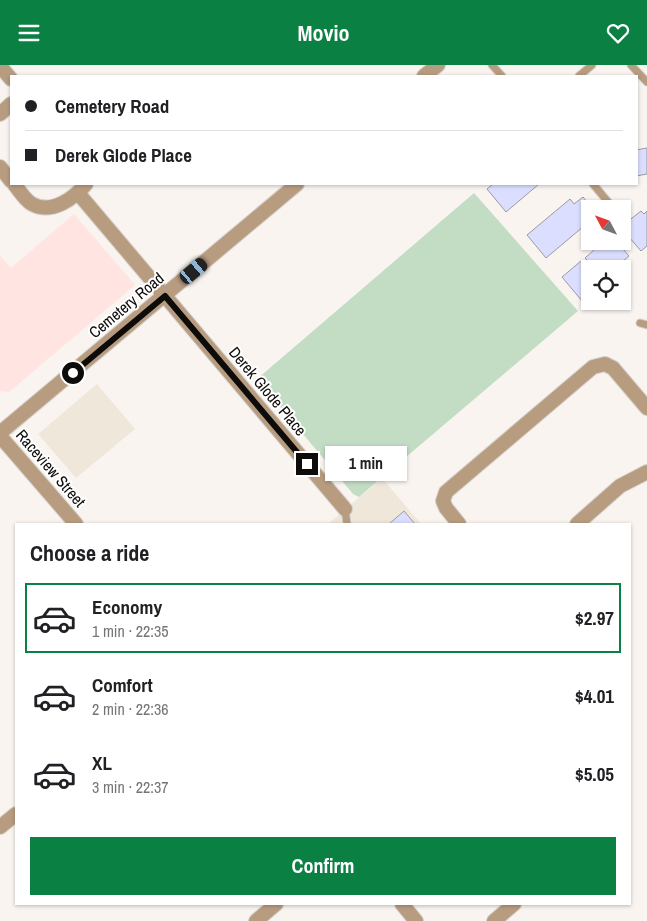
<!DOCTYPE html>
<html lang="en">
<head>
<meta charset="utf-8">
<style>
  body { margin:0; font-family:"Archivo Narrow",sans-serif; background:#f6f6f6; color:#202124; height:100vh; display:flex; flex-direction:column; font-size:19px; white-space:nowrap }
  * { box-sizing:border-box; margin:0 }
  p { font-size:16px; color:#757577 }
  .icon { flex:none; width:28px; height:28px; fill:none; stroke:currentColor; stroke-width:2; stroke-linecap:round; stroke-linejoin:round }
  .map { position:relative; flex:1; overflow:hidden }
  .details { position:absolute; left:15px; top:458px; width:616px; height:382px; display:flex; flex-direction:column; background:#fff; border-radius:0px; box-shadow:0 1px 4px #0004 }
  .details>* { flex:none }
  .banner { position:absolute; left:10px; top:10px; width:628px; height:110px; border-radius:0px; box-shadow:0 1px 4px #0004; display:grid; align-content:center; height:110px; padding:0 15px; background:#fff }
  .needle { width:32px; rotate:311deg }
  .fabs { position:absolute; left:581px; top:135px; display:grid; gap:10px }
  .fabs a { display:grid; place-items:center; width:50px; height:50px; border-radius:0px; background:#fff; box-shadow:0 1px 4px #0004; font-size:25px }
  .end { position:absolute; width:22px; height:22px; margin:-11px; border:6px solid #0e0c0a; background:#fff; box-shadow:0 0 0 2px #fff }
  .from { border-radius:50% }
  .bubble { position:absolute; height:35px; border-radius:0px; background:#fff; box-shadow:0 1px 4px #0004; font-size:16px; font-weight:800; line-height:35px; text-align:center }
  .car { position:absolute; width:15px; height:30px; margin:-15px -8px; border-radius:6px; box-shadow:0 0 4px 1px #0007; background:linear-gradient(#222 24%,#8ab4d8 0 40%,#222 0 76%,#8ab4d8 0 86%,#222 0) }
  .banner b { display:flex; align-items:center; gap:18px; height:48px; font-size:19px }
  .banner b+b { border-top:1px solid #e0e0e0 }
  .banner i { width:12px; height:12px; background:#202124 }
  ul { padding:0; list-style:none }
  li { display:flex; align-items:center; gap:15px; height:70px; margin:0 10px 8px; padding:0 5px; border:2px solid transparent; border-radius:0px }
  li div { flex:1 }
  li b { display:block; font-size:19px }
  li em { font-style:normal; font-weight:800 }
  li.on { border-color:#0b8043 }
  li>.icon { width:45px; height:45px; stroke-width:1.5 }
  h2 { padding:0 15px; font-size:22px; line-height:60px }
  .button { display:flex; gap:10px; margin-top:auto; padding:10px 15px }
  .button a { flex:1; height:58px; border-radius:0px; background:#0b8043; color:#fff; font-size:20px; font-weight:800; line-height:58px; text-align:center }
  header { display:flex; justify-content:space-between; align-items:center; height:65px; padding:0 15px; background:#0b8043; color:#fff; font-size:22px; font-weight:800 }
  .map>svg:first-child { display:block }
  .built { fill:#f0e7db }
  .education { fill:#ffe4e1 }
  .green { fill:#c3ddc5 }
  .building { fill:#dbdefe; stroke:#9a9ba1 }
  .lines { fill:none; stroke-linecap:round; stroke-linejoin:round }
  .service-casing { stroke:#d3cfca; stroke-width:9 }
  .minor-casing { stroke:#d3cfca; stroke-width:16 }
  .tertiary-casing { stroke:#d3cfca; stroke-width:16 }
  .service { stroke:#b89c80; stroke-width:7 }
  .minor { stroke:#b89c80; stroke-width:14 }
  .tertiary { stroke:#b89c80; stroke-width:14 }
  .route { stroke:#0e0c0a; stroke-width:6 }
  .labels { text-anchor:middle; stroke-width:4; stroke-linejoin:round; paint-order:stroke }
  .street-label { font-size:16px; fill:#0e0c0a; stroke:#fff }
</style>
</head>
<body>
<header><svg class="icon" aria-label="menu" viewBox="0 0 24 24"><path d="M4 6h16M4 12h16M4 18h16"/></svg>Movio<svg class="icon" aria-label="heart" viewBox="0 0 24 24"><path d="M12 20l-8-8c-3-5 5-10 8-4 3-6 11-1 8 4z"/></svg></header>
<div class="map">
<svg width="647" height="856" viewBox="0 0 647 856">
  <rect width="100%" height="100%" fill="#f9f4ef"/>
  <path class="built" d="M97,319l38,45 -59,49 -38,-44z
    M382,413l39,46h-93z"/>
  <path class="education" d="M74,149l61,71 -126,107 -9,-1v-135l11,12z"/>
  <path class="green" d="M474,128l104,118 -219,186 -6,-3 -96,-115z"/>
  <path class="building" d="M647,83v26l-11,2v-26z
    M493,119h46l-33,28 -19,-23z
    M583,132l10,12h-3v12l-44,37 -19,-23 43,-36 4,5z
    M641,146l3,3 3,-3v35l-6,5 -19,-22v-3z
    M604,176l3,4 5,-4h4l13,15 -7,6 2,2 -5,5h-29v25l-8,7 -20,-24 19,-16 3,3 4,-3 -3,-3z
    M404,446l11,13h-26z"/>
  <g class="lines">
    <g class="service-casing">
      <path id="service" d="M492,0l10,11
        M631,0l16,17
        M579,11l13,-11
        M593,119l21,25
        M640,258l7,2
        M345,444l2,15"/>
    </g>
    <g class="minor-casing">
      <path id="minor" d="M0,1l11,13
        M424,11l14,-11
        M0,49l11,-10
        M0,102l11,14
        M14,119c5,6 11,16 18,20 20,11 42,-6 54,-20
        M78,128l267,316
        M0,368l297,-249
        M459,459l-13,-16 -3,-7 3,-9 147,-125 12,-3 8,4 34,40
        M577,459l43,-38 27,-14
        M0,762l16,-13
        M256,856l20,-17
        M494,856l20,-17"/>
    </g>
    <g class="tertiary-casing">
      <path id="tertiary" d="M0,371l76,88
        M402,839l14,17"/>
    </g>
    <use href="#service" class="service"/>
    <use href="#minor" class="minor"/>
    <use href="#tertiary" class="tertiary"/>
  </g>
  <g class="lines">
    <path class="route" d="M73,308l92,-77 142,168"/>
  </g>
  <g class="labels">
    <g class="street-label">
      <text transform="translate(126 240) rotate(-40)" y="6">Cemetery Road</text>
      <text transform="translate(268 326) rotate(50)" y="6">Derek Glode Place</text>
      <text transform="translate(51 403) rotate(49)" y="6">Raceview Street</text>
    </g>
  </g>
</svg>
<div class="fabs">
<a><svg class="needle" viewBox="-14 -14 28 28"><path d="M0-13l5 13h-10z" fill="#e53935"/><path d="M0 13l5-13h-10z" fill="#757577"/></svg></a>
<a><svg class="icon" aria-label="locate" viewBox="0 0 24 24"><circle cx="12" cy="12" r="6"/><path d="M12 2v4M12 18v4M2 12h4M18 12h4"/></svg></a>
</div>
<i class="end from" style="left:73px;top:308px"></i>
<i class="end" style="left:307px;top:399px"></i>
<div class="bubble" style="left:325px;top:381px;width:82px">1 min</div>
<i class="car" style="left:194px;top:206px;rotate:50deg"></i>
<div class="banner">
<b><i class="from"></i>Cemetery Road</b>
<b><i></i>Derek Glode Place</b>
</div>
<section class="details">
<h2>Choose a ride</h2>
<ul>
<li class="on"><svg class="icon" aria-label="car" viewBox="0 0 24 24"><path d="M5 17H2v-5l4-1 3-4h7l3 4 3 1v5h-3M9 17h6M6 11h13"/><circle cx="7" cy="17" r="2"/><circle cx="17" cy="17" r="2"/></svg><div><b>Economy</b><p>1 min · 22:35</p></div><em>$2.97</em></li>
<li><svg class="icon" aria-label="car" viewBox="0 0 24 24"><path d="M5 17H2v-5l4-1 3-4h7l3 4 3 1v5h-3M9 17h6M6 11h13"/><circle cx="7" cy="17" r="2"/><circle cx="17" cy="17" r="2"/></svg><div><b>Comfort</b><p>2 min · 22:36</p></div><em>$4.01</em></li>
<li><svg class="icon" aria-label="car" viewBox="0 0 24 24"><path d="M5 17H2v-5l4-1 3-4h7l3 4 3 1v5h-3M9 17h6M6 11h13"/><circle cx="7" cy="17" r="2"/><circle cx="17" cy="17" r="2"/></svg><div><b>XL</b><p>3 min · 22:37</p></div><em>$5.05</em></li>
</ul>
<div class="button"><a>Confirm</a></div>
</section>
</div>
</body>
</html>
